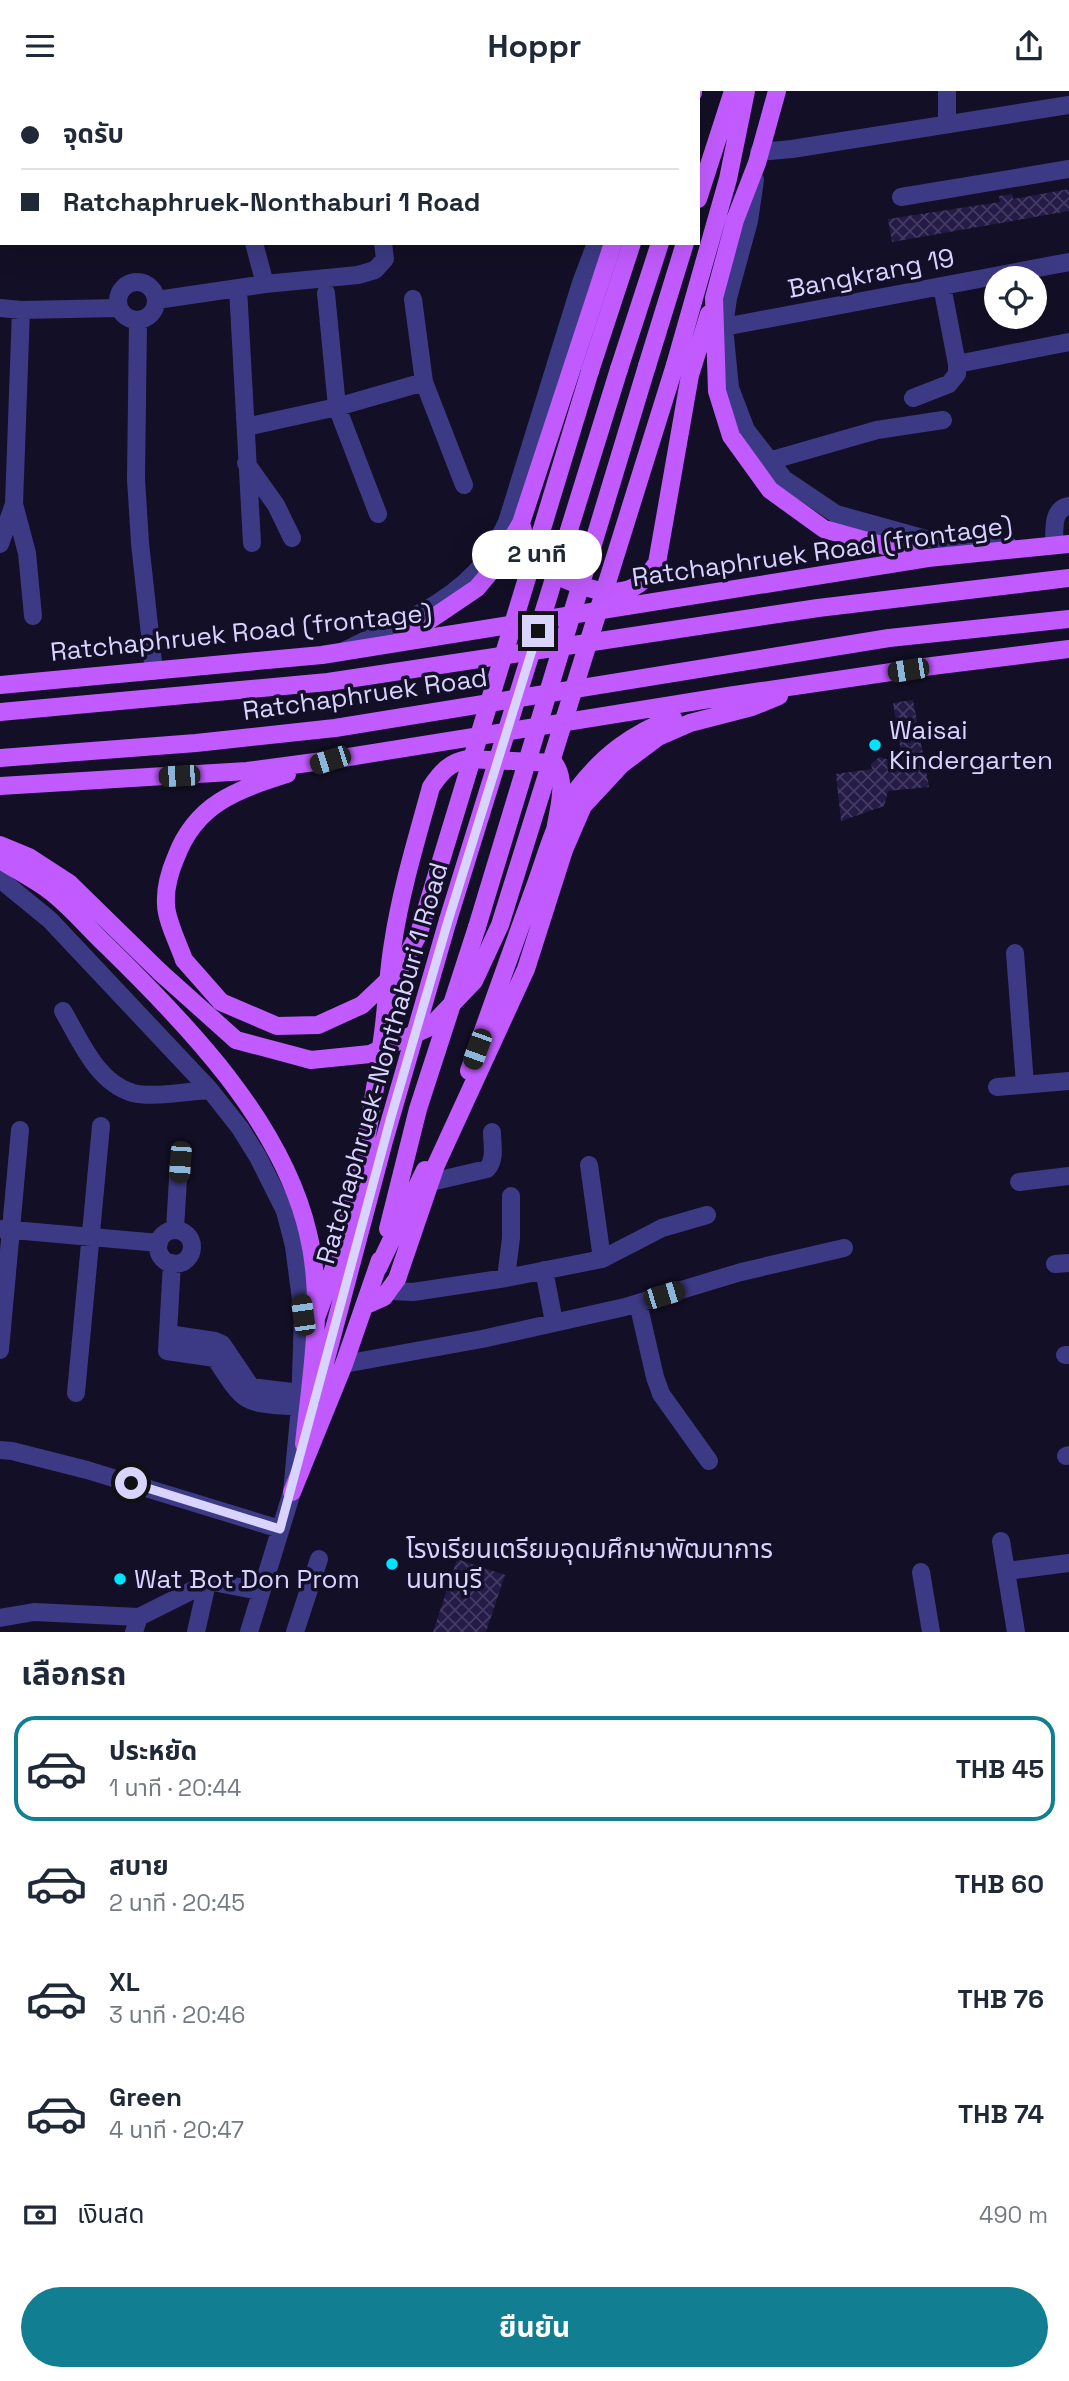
<!DOCTYPE html>
<html lang="th">
<head>
<meta charset="utf-8">
<style>
  body { margin:0; font-family:"Space Grotesk","Noto Sans Thai",sans-serif; background:#f6f6f7; color:#1f2937; height:100vh; display:flex; flex-direction:column; font-size:26px; white-space:nowrap }
  * { box-sizing:border-box; margin:0 }
  p { font-size:23px; color:#747a83 }
  .icon { flex:none; width:38px; height:38px; fill:none; stroke:currentColor; stroke-width:2; stroke-linecap:round; stroke-linejoin:round }
  .map { position:relative; height:1541px; overflow:hidden }
  .panel { display:flex; flex-direction:column; background:#fff; flex:1 }
  .panel>* { flex:none }
  .hud { position:absolute; left:0px; top:0px; width:700px; height:154px; box-shadow:0 7px 28px #0002; display:grid; align-content:center; height:154px; padding:0 21px; background:#fff }
  .buttons { position:absolute; left:984px; top:175px; display:grid; gap:14px }
  .buttons a { display:grid; place-items:center; width:63px; height:63px; border-radius:50%; background:#fff; box-shadow:0 7px 28px #0002; font-size:35px }
  .end { position:absolute; width:32px; height:32px; margin:-16px; border:9px solid #d9d4ff; background:#111; box-shadow:0 0 0 4px #111 }
  .from { border-radius:50% }
  .bubble { position:absolute; height:49px; border-radius:24px; background:#fff; box-shadow:0 7px 28px #0002; font-size:23px; font-weight:700; line-height:49px; text-align:center }
  .car { position:absolute; width:21px; height:42px; margin:-21px -10px; border-radius:9px; box-shadow:0 0 5px 2px #0007; background:linear-gradient(#222 24%,#8ab4d8 0 40%,#222 0 76%,#8ab4d8 0 86%,#222 0) }
  .hud b { display:flex; align-items:center; gap:24px; height:66px; font-size:26px }
  .hud b+b { border-top:2px solid #e0e1e3 }
  .hud i { width:18px; height:18px; background:#1f2937 }
  ul { padding:0; list-style:none }
  li { display:flex; align-items:center; gap:21px; height:105px; margin:0 14px 10px; padding:0 7px; border:4px solid transparent; border-radius:21px }
  li div { flex:1 }
  li b { display:block; font-size:26px }
  li em { font-style:normal; font-weight:700 }
  li.active { border-color:#117e91 }
  li>.icon { width:63px; height:63px; stroke-width:1.5 }
  h2 { padding:0 21px; font-size:32px; line-height:84px }
  .pay { display:flex; align-items:center; gap:18px; height:77px; padding:0 21px; font-size:26px }
  .pay p { margin-inline-start:auto }
  .action { display:flex; gap:14px; margin-top:auto; padding:14px 21px }
  .action a { flex:1; height:80px; border-radius:42px; background:#117e91; color:#fff; font-size:28px; font-weight:700; line-height:80px; text-align:center }
  header { display:flex; justify-content:space-between; align-items:center; height:91px; padding:0 21px; background:#fff; font-size:32px; font-weight:700 }
  .map>svg:first-child { display:block }
  .building { fill:url(#building-cross-hatch) }
  .lines { fill:none; stroke-linecap:round; stroke-linejoin:round }
  .minor { stroke:#3d3a85; stroke-width:18 }
  .major { stroke:#c25bff; stroke-width:18 }
  .major-bridge { stroke:#c25bff; stroke-width:18 }
  .route { stroke:#d9d4ff; stroke-width:9 }
  .poi-dot { fill:#00e5ff; stroke:#130f26; stroke-width:2.5 }
  .labels { text-anchor:middle; stroke-width:7; stroke-linejoin:round; paint-order:stroke }
  .street-label { font-size:26px; fill:#d9d4ff; stroke:#130f26 }
  .poi-label { font-size:26px; fill:#d9d4ff; stroke:#130f26; text-anchor:start }
</style>
</head>
<body>
<header><svg class="icon" aria-label="menu" viewBox="0 0 24 24"><path d="M4 6h16M4 12h16M4 18h16"/></svg>Hoppr<svg class="icon" aria-label="share" viewBox="0 0 24 24"><path d="M12 15V3M7 8l5-5 5 5M5 13v7h14v-7"/></svg></header>
<div class="map">
<svg width="1069" height="1541" viewBox="0 0 1069 1541">
  <defs>
    <pattern id="building-cross-hatch" width="8" height="8" patternUnits="userSpaceOnUse" patternTransform="scale(1.75)"><rect width="8" height="8" fill="#241b47"/><path d="M0 0l8 8M0 8l8-8" fill="none" stroke="#433b63"/></pattern>
  </defs>
  <rect width="100%" height="100%" fill="#130f26"/>
  <path class="building" d="M1069,98v22l-177,31 -4,-23 112,-17 -1,-6 13,-2 1,5z
    M913,609l16,87 -41,4 -4,15 -43,15 -5,-47 36,-5 -1,-5 8,-7 24,7 -10,-61z
    M457,1468l48,16 -19,57h-53z"/>
  <g class="lines">
    <path class="minor" d="M193,0l1,2
      M307,0l1,2
      M660,2v-2
      M0,3l1,-3
      M947,33v-33
      M759,61l33,-3 277,-44
      M755,89l-6,41 -21,77 -4,29 6,61 16,42 38,49 52,35 90,25 82,6
      M901,106l168,-28
      M254,152l11,41
      M118 210a19 19 0 1 1 38 0a19 19 0 1 1-38 0Z
      M942,195l15,78 112,-22
      M238,197l14,255
      M326,202l11,114 41,107
      M413,208l11,83 40,103
      M157,209l108,-16 93,-9 17,-5 10,-11 -2,-16
      M0,217l21,2 98,-2
      M21,219l-7,194 13,49 6,63
      M138,230l-2,158 4,64 14,128
      M724,236l345,-65
      M913,307l36,-14 8,-10v-10
      M246,336l91,-20 87,-25
      M769,370l108,-31 66,-10
      M246,372l30,42 16,33
      M0,453l14,-40
      M1054,454c1,-14 -3,-36 15,-39
      M346,559c51,-27 103,-43 140,-90 9,-11 15,-26 21,-38l74,-239 15,-40
      M0,788l50,41 160,170 30,38 18,29 27,54 9,35 9,69 -3,92 -8,85 -43,140
      M1015,862l10,131
      M63,920c17,29 34,72 70,82 21,5 55,-2 77,-3
      M997,996l72,-6
      M589,1074l13,94
      M431,1091l56,-13c9,-10 5,-24 5,-37
      M1019,1091l50,-6
      M2,1138l157,14
      M175,1138l4,-67
      M158 1156a17 17 0 1 1 34 0a17 17 0 1 1-34 0Z
      M172,1172l-5,88 48,7c32,49 27,44 85,49
      M1055,1173l14,-1
      M544,1179l10,52
      M506,1187l5,-40v-42
      M390,1200l23,1 93,-14 96,-19 60,-31 45,-13
      M638,1212l17,74 6,17 48,67
      M168,1243l47,7 7,3 29,43 49,6
      M0,1259l20,-220
      M1065,1264h4
      M344,1273l138,-25 143,-32 116,-35 103,-24
      M76,1302l25,-267
      M0,1359l12,1 75,19 193,59
      M1066,1365l3,-1
      M1001,1450l15,91
      M1007,1480l62,-8
      M921,1481l10,60
      M0,1527l34,-6 105,5
      M134,1541l5,-15 68,-34h11l42,8
      M196,1541l11,-49
      M295,1541l24,-73"/>
    <path class="major" d="M777,0l-20,72 -22,57 -21,78 3,93 14,45 39,54 54,39 97,27
      M672,2l1,-2
      M693,2v-2
      M698,108l35,-108
      M675,274l53,-186 18,-88
      M647,275l38,-123
      M619,278l41,-126
      M590,280l42,-128
      M521,432l10,38c25,16 73,41 103,26 10,-5 16,-15 23,-24l33,-188 19,-61
      M400,549l77,-52 20,-24 24,-41 92,-280
      M0,594l322,-30 606,-97 141,-14
      M0,621l328,-30 490,-74 251,-30
      M0,667l196,-15 139,-15 554,-90 180,-19
      M0,695l247,-15 83,-11 398,-64 204,-30 137,-17
      M0,754l29,12 40,26 91,89
      M0,769c16,10 34,19 50,31 20,15 38,37 57,55 80,78 175,176 201,287 17,69 3,142 -4,211
      M184,869c-5,-15 -18,-40 -18,-56 -1,-16 4,-33 10,-47 20,-53 60,-67 111,-83
      M469,980c21,-61 43,-121 65,-182 12,-32 21,-70 42,-98 27,-36 56,-57 97,-73
      M388,1138l30,-120 59,-182
      M378,1177l47,-98
      M364,1215l20,-9 13,-18 39,-114 90,-196 38,-119 19,-44 39,-42 36,-27 32,-14 62,-16 27,-11
      M316,1227c36,-92 54,-187 67,-285 4,-30 5,-61 10,-90 8,-53 24,-105 38,-156 10,-15 19,-25 37,-28l86,4c14,19 4,47 1,68
      M317,1302l67,-252 64,-221
      M292,1401l52,-128 36,-104"/>
    <path class="major-bridge" d="M448,829l171,-551
      M477,836l170,-561
      M184,869l37,42 56,24 41,-1 44,-20 38,-36 19,-36 171,-562
      M160,881l76,68 75,20 59,-6 60,-27 44,-46 26,-56 175,-560"/>
  </g>
  <g class="lines">
    <path class="route" d="M131,1392l149,46 111,-412 57,-196 90,-290"/>
  </g>
  <g class="poi-dot">
    <circle cx="875" cy="654" r="7"/>
    <circle cx="392" cy="1473" r="7"/>
    <circle cx="120" cy="1488" r="7"/>
  </g>
  <g class="labels">
    <g class="street-label">
      <text transform="translate(871 182) rotate(-11)" y="9">Bangkrang 19</text>
      <text transform="translate(822 460) rotate(-8)" y="9">Ratchaphruek Road (frontage)</text>
      <text transform="translate(241 541) rotate(-6)" y="9">Ratchaphruek Road (frontage)</text>
      <text transform="translate(365 603) rotate(-8)" y="9">Ratchaphruek Road</text>
      <text transform="translate(382 972) rotate(-74)" y="9">Ratchaphruek-Nonthaburi 1 Road</text>
    </g>
    <g class="poi-label">
      <text x="889" y="648">Waisai<tspan x="889" dy="30">Kindergarten</tspan></text>
      <text x="406" y="1467">โรงเรียนเตรียมอุดมศึกษาพัฒนาการ<tspan x="406" dy="30">นนทบุรี</tspan></text>
      <text x="134" y="1497">Wat Bot Don Prom</text>
    </g>
  </g>
</svg>
<div class="buttons">
<a><svg class="icon" aria-label="locate" viewBox="0 0 24 24"><circle cx="12" cy="12" r="6"/><path d="M12 2v4M12 18v4M2 12h4M18 12h4"/></svg></a>
</div>
<i class="end from" style="left:131px;top:1392px"></i>
<i class="end" style="left:538px;top:540px"></i>
<div class="bubble" style="left:472px;top:439px;width:130px">2 นาที</div>
<i class="car" style="left:908px;top:579px;rotate:261deg"></i>
<i class="car" style="left:330px;top:669px;rotate:252deg"></i>
<i class="car" style="left:179px;top:685px;rotate:267deg"></i>
<i class="car" style="left:477px;top:958px;rotate:200deg"></i>
<i class="car" style="left:180px;top:1071px;rotate:184deg"></i>
<i class="car" style="left:664px;top:1204px;rotate:73deg"></i>
<i class="car" style="left:303px;top:1224px;rotate:352deg"></i>
<div class="hud">
<b><i class="from"></i>จุดรับ</b>
<b><i></i>Ratchaphruek-Nonthaburi 1 Road</b>
</div>
</div>
<section class="panel">
<h2>เลือกรถ</h2>
<ul>
<li class="active"><svg class="icon" aria-label="car" viewBox="0 0 24 24"><path d="M5 17H2v-5l4-1 3-4h7l3 4 3 1v5h-3M9 17h6M6 11h13"/><circle cx="7" cy="17" r="2"/><circle cx="17" cy="17" r="2"/></svg><div><b>ประหยัด</b><p>1 นาที · 20:44</p></div><em>THB 45</em></li>
<li><svg class="icon" aria-label="car" viewBox="0 0 24 24"><path d="M5 17H2v-5l4-1 3-4h7l3 4 3 1v5h-3M9 17h6M6 11h13"/><circle cx="7" cy="17" r="2"/><circle cx="17" cy="17" r="2"/></svg><div><b>สบาย</b><p>2 นาที · 20:45</p></div><em>THB 60</em></li>
<li><svg class="icon" aria-label="car" viewBox="0 0 24 24"><path d="M5 17H2v-5l4-1 3-4h7l3 4 3 1v5h-3M9 17h6M6 11h13"/><circle cx="7" cy="17" r="2"/><circle cx="17" cy="17" r="2"/></svg><div><b>XL</b><p>3 นาที · 20:46</p></div><em>THB 76</em></li>
<li><svg class="icon" aria-label="car" viewBox="0 0 24 24"><path d="M5 17H2v-5l4-1 3-4h7l3 4 3 1v5h-3M9 17h6M6 11h13"/><circle cx="7" cy="17" r="2"/><circle cx="17" cy="17" r="2"/></svg><div><b>Green</b><p>4 นาที · 20:47</p></div><em>THB 74</em></li>
</ul>
<div class="pay"><svg class="icon" aria-label="cash" viewBox="0 0 24 24"><path d="M3 7h18v10H3z"/><circle cx="12" cy="12" r="2"/></svg>เงินสด<p>490 m</p></div>
<div class="action"><a>ยืนยัน</a></div>
</section>
</body>
</html>
